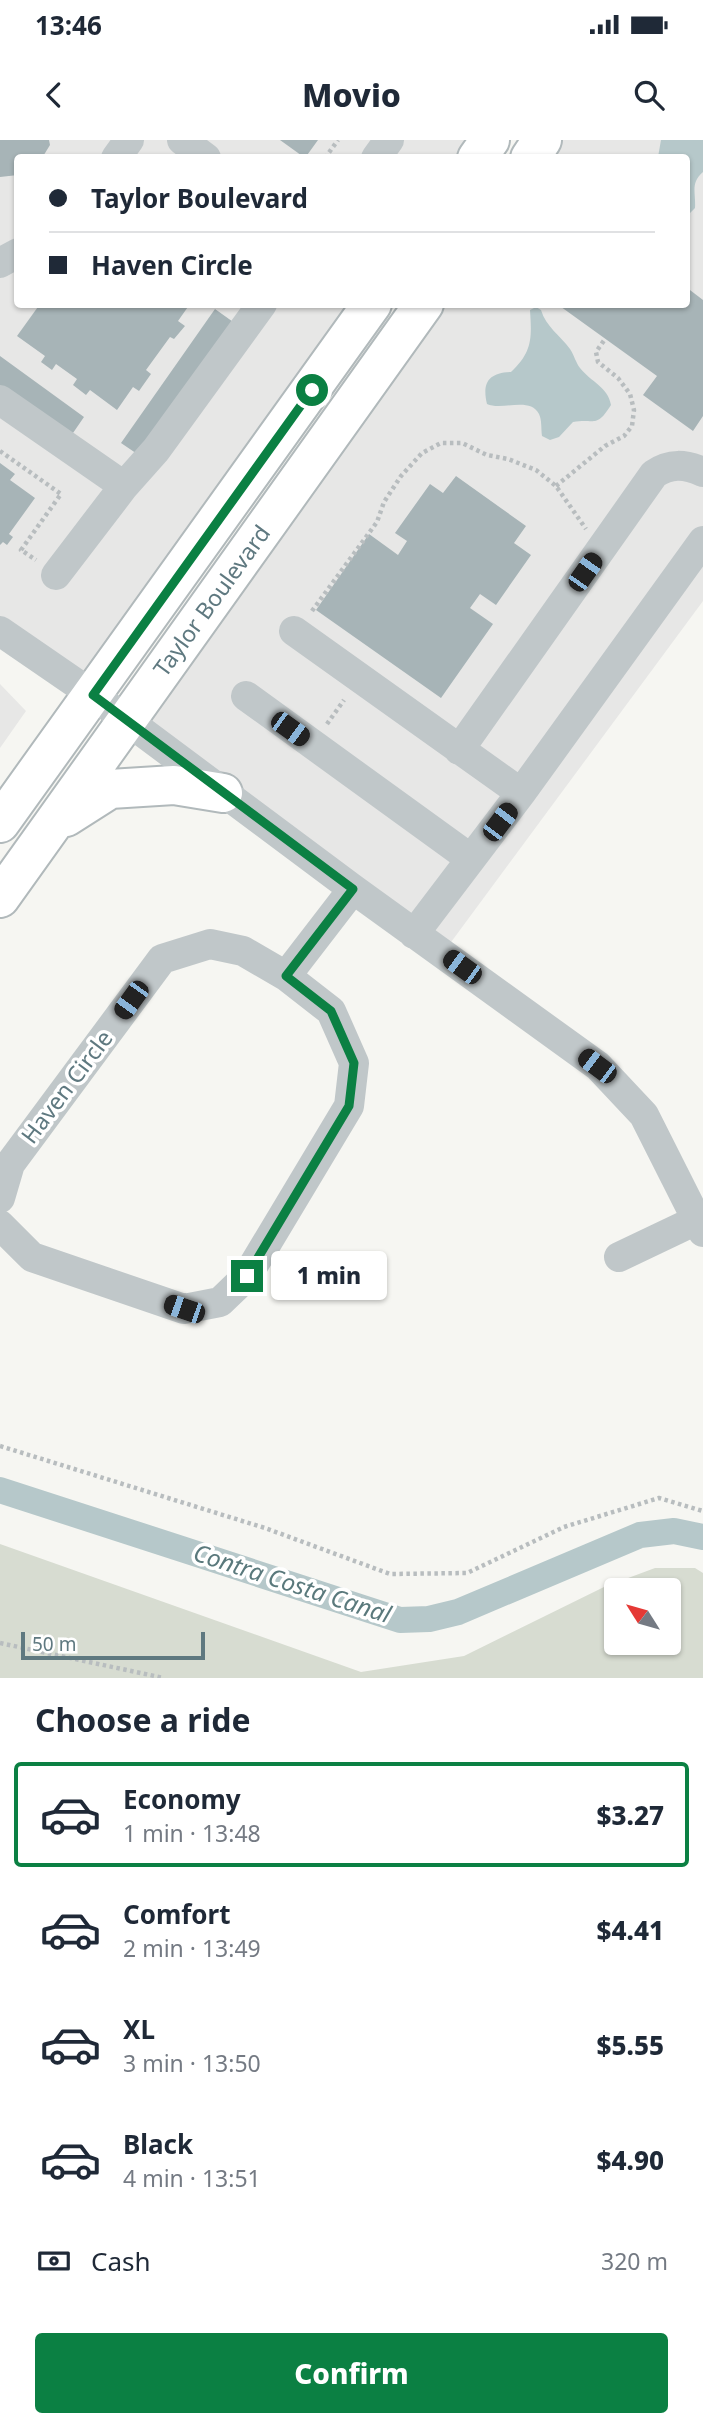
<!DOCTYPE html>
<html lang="en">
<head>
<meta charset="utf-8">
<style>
  body { margin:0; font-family:"Noto Sans",sans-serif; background:#f6f6f7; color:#1f2937; height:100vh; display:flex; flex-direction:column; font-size:26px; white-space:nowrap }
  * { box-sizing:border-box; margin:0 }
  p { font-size:23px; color:#747a83 }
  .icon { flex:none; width:38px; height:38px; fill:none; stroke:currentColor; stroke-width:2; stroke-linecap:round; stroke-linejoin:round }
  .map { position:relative; height:1538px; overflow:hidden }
  .drawer { display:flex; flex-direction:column; background:#fff; flex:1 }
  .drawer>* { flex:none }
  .hud { position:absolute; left:14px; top:14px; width:676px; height:154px; border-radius:7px; box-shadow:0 2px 5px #0004; display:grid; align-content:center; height:154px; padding:0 35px; background:#fff }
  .needle { width:46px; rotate:307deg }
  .fabs { position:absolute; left:604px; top:1438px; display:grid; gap:14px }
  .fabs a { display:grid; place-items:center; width:77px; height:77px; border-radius:7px; background:#fff; box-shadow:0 2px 5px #0004; font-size:35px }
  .scale { position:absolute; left:21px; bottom:18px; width:184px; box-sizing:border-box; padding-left:7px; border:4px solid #5f7980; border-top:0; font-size:19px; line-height:24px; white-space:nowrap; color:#5f7980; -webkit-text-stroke:5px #fff; paint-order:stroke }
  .end { position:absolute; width:32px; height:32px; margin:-16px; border:9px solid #0b8043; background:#fff; box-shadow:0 0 0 4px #fff }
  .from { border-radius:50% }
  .bubble { position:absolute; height:49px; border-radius:7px; background:#fff; box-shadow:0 2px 5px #0004; font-size:23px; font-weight:800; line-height:49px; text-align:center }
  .car { position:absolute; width:21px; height:42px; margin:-21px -10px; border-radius:9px; box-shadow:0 0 5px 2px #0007; background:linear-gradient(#222 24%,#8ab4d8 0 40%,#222 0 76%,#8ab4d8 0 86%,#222 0) }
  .hud b { display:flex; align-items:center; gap:24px; height:66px; font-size:26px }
  .hud b+b { border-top:2px solid #e0e1e3 }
  .hud i { width:18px; height:18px; background:#1f2937 }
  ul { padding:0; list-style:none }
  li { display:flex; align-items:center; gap:21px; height:105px; margin:0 14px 10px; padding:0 21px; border:4px solid transparent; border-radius:7px }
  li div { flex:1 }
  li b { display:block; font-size:26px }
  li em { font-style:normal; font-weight:800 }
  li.active { border-color:#0b8043 }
  li>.icon { width:63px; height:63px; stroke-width:1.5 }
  h2 { padding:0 35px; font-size:32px; line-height:84px }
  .pay { display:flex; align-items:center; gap:18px; height:77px; padding:0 35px; font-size:26px }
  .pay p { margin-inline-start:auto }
  .cta { display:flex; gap:14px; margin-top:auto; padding:14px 35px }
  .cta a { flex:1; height:80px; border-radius:7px; background:#0b8043; color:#fff; font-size:28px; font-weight:800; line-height:80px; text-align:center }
  .status { display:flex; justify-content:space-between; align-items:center; height:49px; padding:0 35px; background:#fff; direction:ltr }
  .status svg { height:19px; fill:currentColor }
  header { display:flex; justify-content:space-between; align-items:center; height:91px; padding:0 35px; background:#fff; font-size:32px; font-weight:800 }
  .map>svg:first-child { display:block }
  .built { fill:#e7e7e6 }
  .green { fill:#d7dcd1; fill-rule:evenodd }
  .water { fill:#b6c8ca }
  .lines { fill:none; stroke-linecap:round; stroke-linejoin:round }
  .canal { stroke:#b6c8ca; stroke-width:26 }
  .building { fill:#a7b4b7 }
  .major-casing { stroke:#b1b9bb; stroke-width:42 }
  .path { stroke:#b8bdbf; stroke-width:4.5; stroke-dasharray:3.5 3.5; stroke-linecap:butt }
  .minor { stroke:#c0c7c9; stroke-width:30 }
  .major { stroke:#fff; stroke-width:38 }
  .route { stroke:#0b8043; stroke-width:9 }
  .labels { text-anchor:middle; stroke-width:7; stroke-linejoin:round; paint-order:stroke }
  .street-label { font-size:23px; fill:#5f7980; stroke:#fff }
  .water-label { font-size:24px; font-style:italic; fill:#5a797c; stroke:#fff }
</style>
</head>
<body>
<div class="status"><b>13:46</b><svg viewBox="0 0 49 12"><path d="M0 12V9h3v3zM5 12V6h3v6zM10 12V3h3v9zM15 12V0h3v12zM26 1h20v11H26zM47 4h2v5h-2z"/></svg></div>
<header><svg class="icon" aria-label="back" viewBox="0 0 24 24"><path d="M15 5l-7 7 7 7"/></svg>Movio<svg class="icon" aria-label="search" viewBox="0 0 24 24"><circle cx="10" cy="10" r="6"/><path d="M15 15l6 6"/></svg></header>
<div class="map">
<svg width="703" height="1538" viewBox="0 0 703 1538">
  <rect width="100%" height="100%" fill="#f6f6f2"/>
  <path class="built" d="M0,0h490l-13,18h-459v146l354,1 -279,390 -93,-64z
    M542,0h161v461l-260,352 -315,-233 296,-415 262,-1v-146l-156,-1z
    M0,544l26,27 -26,37z"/>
  <path class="green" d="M0,1404l361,128 103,-16 140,-69 51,-19h40l8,5v105h-703zM616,1451h52v52h-52z"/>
  <path class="water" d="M661,0h42v32c-13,11 -7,21 -8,36l-9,9v-59l-28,-1z
    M536,167l5,3c5,17 19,25 29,39 4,6 6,14 10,19 11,14 28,19 31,37 -15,24 -16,13 -38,17l-14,15 -9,3 -8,-4c-1,-7 0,-16 -3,-22 -9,-18 -37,-3 -52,-10 -5,-21 1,-31 24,-32 21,-20 21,-33 19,-62z"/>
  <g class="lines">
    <path class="canal" d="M0,1350l400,130 29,-1 29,-7 182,-77 34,-4 29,6"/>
  </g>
  <path class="building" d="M0,0h49l1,5 -8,13h-24v17l-18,2z
    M280,0h38l-13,18z
    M686,147l17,13v116l-10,15 -50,-36 14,-19 -100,-72h129z
    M40,164h150l-12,17 7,5 -11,13 -4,-2 -24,33 5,4 -12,17 -6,-4 -16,23 -27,-20 -4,5 -13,-10 4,-6 -21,-15 -4,6 -11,-8 4,-6 -28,-20z
    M215,169l28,20 -94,133 -28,-19z
    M0,216l84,61 -20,29 -64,-46z
    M0,323l15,11 -5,6 25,18 -26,36 4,3 -6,8 -4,-3 -3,3z
    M456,336l70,50 -12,17 17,12 -35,50 -16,-11 -10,14 23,16 -52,74 -125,-88 53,-76 29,21 9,-14 -12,-8 35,-49 13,9z"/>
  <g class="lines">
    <g class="major-casing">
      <path id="major" d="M477,18l13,-18
        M530,18l12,-18
        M66,677l44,-28 64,-4 49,8
        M0,683l372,-519
        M0,758l424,-594"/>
    </g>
    <path class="path" d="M325,18l13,-18
      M0,311l61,43 -40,56 15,10
      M556,346l49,-40 19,-10 8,-10 2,-16 -4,-16 -12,-16 -20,-16 -2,-10 9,-13
      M312,471l65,-89 7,-20 17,-26 21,-23 19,-10h21l25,12 21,4 28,11 20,16 30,43
      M327,584l17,-24
      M0,1306l265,82 125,46 77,-1 97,-46 95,-29 44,13
      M0,1503l164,35"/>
    <path class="minor" d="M182,0l24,18
      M116,18l13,-18
      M376,18l13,-18
      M0,123l18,-10
      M0,260l124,86
      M56,435l68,-89 32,-36 106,-146
      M0,491l93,64 260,194 245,177 46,49 59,117
      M294,491l227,162
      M246,556l225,163
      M459,610l195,-276c16,-11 31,-10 49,-2
      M414,794l107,-141 182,-252
      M286,836l67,-87
      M0,1058l10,-34 152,-205 48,-15 33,7 43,25 45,35 23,52 -5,43 -102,170 -27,26 -36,7 -152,-52 -32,-32
      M619,1117l84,-40"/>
    <use href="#major" class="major"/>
  </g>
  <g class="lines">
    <path class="route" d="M247,1136l102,-170 5,-43 -23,-52 -45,-35 67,-87 -260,-194 219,-305"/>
  </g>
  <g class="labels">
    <g class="street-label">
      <text transform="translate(212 461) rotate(-54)" y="8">Taylor Boulevard</text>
      <text transform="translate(67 947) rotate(-53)" y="8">Haven Circle</text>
    </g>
    <g class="water-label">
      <text transform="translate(292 1444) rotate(18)" y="8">Contra Costa Canal</text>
    </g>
  </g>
</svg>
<div class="fabs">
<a><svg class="needle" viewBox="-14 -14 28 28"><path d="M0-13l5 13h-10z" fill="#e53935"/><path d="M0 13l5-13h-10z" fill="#747a83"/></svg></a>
</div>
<div class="scale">50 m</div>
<i class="end from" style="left:312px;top:250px"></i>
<i class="end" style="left:247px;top:1136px"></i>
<div class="bubble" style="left:271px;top:1111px;width:116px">1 min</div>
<i class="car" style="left:585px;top:432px;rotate:35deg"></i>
<i class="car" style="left:290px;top:589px;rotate:126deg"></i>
<i class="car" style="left:500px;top:682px;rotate:37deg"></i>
<i class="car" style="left:462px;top:827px;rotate:306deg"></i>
<i class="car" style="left:131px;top:860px;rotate:216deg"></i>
<i class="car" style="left:597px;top:926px;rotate:307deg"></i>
<i class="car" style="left:184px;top:1169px;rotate:289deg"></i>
<div class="hud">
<b><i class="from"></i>Taylor Boulevard</b>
<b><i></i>Haven Circle</b>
</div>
</div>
<section class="drawer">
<h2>Choose a ride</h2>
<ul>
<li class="active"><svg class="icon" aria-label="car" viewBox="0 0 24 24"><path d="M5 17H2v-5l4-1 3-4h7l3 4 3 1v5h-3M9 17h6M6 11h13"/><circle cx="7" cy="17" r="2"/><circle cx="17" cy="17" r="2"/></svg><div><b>Economy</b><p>1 min · 13:48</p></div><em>$3.27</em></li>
<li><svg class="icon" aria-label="car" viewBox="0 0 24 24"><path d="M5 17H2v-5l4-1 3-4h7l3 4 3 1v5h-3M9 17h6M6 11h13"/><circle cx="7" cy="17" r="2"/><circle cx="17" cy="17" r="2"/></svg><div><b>Comfort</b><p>2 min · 13:49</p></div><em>$4.41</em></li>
<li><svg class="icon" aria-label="car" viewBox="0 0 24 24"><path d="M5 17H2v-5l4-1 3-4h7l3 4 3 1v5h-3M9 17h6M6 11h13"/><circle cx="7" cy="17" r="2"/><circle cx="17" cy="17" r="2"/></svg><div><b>XL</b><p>3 min · 13:50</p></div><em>$5.55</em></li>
<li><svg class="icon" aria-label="car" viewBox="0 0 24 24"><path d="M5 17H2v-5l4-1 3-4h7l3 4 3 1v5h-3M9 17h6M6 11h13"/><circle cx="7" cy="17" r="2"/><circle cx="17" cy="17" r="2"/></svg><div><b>Black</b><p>4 min · 13:51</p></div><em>$4.90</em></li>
</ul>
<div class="pay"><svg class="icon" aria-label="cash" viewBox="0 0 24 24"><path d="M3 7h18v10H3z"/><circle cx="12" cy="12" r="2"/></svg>Cash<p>320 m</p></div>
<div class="cta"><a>Confirm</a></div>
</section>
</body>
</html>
